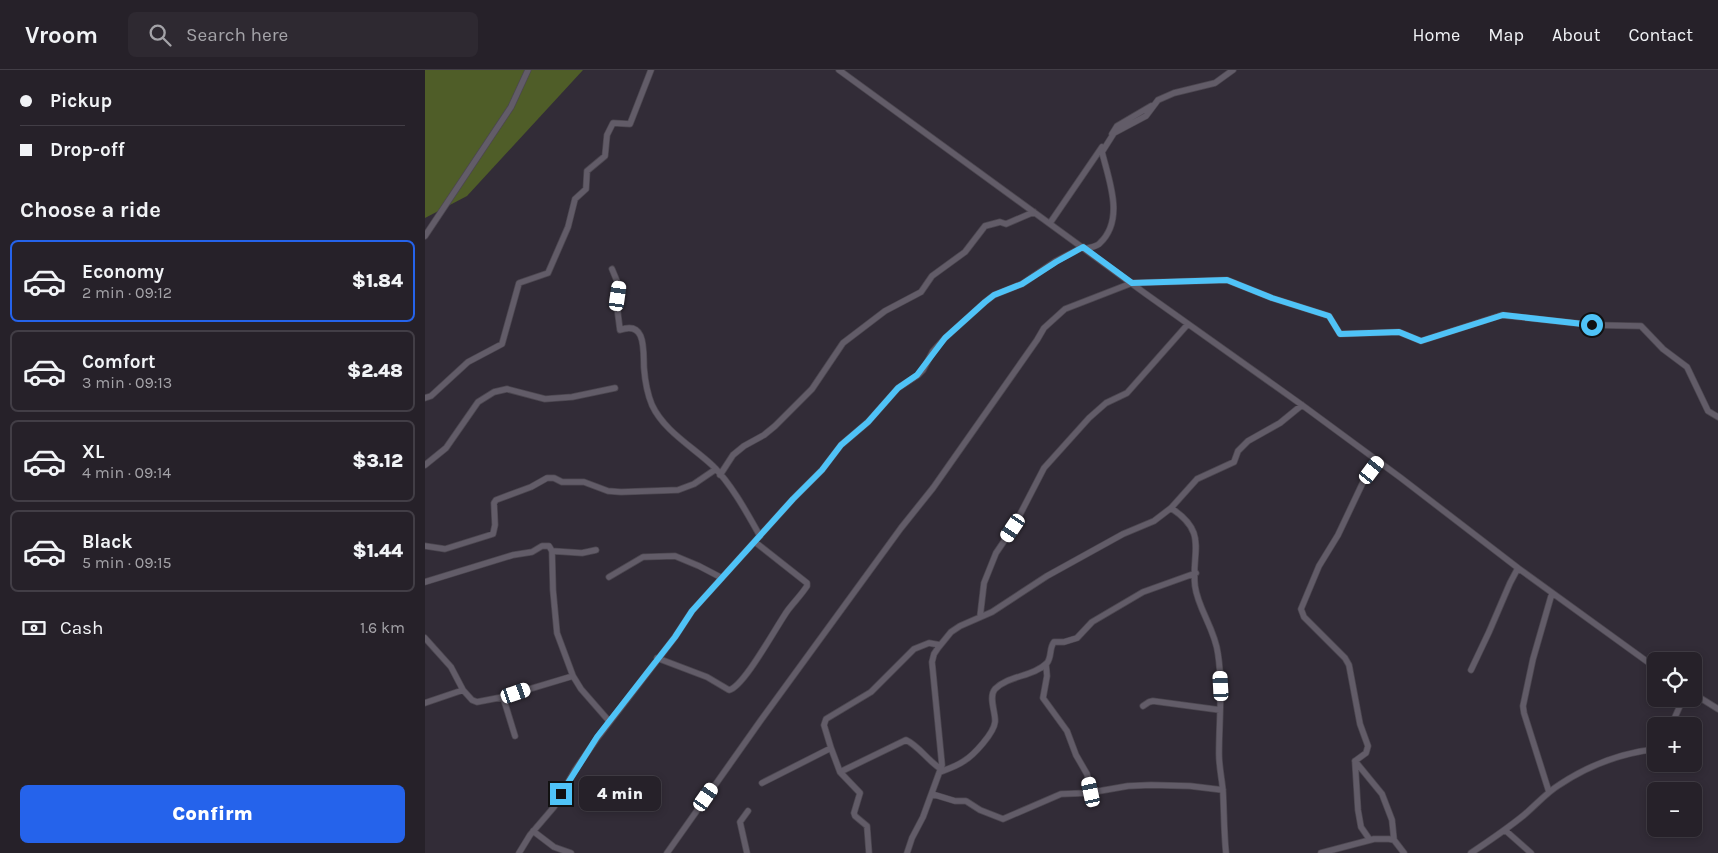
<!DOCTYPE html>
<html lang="en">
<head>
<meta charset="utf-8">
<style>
  body { margin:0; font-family:Karla,sans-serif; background:#2e2931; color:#f1f3f6; height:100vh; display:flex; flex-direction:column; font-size:19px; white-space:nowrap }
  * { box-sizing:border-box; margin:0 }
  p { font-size:16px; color:#a4a3a8 }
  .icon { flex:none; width:28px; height:28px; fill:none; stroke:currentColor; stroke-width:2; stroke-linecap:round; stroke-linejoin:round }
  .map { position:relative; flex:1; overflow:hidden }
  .sheet { display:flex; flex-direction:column; background:#262129; width:425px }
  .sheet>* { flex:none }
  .banner { display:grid; align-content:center; height:110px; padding:0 20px; background:#262129 }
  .controls { position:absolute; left:1222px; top:582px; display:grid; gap:10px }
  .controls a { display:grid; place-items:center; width:55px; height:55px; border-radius:8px; background:#262129; box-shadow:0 2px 8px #0003,0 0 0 1px #423e46; font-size:25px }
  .end { position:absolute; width:22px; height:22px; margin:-11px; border:6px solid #4fc3f7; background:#111; box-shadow:0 0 0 2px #111 }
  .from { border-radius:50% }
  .bubble { position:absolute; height:35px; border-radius:8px; background:#262129; box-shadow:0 2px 8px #0003,0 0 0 1px #423e46; font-size:16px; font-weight:800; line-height:35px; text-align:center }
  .car { position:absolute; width:15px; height:30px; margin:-15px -8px; border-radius:6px; box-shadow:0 0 4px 1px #0007; background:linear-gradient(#fff 24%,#345 0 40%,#fff 0 76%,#345 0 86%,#fff 0) }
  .banner b { display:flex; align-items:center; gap:18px; height:48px; font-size:19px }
  .banner b+b { border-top:1px solid #423e46 }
  .banner i { width:12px; height:12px; background:#f1f3f6 }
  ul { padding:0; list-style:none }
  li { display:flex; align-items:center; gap:15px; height:82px; margin:0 10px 8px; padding:0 10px; border:2px solid #423e46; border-radius:8px }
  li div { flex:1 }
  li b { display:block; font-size:19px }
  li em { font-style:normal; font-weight:800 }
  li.active { border-color:#2563eb }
  li>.icon { width:45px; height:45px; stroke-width:1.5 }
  h2 { padding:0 20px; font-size:22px; line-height:60px }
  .pay { display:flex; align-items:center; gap:12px; height:55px; padding:0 20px; font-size:19px }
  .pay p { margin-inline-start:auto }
  .cta { display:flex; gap:10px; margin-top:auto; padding:10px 20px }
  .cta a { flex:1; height:58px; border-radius:8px; background:#2563eb; color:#fff; font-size:20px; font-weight:800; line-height:58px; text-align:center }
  header { display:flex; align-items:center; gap:30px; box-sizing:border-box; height:70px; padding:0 25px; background:#262129; border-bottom:1px solid #423e46 }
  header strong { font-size:24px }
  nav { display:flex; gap:28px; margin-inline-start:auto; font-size:18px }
  .search { width:350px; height:45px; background:#2e2931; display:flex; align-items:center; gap:12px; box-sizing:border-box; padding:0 18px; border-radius:8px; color:#a4a3a8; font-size:19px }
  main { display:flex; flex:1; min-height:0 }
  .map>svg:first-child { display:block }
  .green { fill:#4f5d28 }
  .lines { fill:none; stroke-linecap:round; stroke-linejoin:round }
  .minor-casing { stroke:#4c4750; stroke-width:7 }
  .minor { stroke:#625c68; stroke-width:5.5 }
  .route { stroke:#4fc3f7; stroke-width:6 }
</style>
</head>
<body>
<header>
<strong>Vroom</strong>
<div class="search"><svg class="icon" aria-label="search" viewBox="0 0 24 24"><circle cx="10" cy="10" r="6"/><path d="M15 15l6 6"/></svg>Search here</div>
<nav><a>Home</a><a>Map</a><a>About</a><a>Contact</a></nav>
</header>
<main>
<section class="sheet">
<div class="banner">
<b><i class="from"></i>Pickup</b>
<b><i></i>Drop-off</b>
</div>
<h2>Choose a ride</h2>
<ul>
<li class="active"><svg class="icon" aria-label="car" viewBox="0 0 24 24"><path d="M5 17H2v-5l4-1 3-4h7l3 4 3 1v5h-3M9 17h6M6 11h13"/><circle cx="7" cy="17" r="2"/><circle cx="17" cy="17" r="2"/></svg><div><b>Economy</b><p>2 min · 09:12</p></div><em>$1.84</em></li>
<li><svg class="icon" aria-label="car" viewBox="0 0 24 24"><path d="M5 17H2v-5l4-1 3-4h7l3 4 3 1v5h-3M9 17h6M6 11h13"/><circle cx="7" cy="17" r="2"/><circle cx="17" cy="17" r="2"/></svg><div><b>Comfort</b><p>3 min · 09:13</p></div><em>$2.48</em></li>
<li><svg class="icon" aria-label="car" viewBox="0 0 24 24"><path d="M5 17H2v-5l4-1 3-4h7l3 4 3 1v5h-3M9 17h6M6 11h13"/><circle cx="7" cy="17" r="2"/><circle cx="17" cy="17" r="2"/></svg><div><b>XL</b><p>4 min · 09:14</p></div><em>$3.12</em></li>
<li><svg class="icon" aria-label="car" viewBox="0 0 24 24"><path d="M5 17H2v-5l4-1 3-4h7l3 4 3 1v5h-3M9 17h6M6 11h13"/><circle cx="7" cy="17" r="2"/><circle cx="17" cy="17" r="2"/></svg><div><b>Black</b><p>5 min · 09:15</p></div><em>$1.44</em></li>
</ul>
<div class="pay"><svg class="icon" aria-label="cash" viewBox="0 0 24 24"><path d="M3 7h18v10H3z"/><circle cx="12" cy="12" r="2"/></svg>Cash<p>1.6 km</p></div>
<div class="cta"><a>Confirm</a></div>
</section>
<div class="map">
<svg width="1293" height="783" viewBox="0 0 1293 783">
  <rect width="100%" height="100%" fill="#322c37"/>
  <path class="green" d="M0,0h158l-116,126 -42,22z"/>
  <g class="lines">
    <g class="minor-casing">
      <path id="minor" d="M414,0l307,224 156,111 99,73 117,90 138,100
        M687,64l5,-8 34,-20
        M625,153l52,-76
        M0,166l86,-129 17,-37
        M660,179c5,-2 12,-2 15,-6 25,-24 9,-62 2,-91l12,-19 32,-17 12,-16 16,-7 41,-10 18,-13
        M187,199l7,17 -2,21 3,23c27,-10 23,22 24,38 1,13 3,25 8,37 12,26 41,42 61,61 19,19 34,47 47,70
        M0,328l6,-2 37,-34 34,-18 17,-61 29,-10 20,-46 7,-28 11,-10 1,-18 18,-15 2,-21 6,-12 17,1 21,-54
        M0,395l21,-17 32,-46 16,-10 13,-3 38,10 27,-2 43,-9
        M295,405l13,-20 11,-9 20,-11 11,-9 37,-37 31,-46 42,-32 36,-19 11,-16 33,-24 20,-26 15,-4 6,2 28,-12
        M746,438c38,25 20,43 24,78 3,23 20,43 23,68 5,33 1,67 1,100 0,13 3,25 4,38 1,20 1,41 3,61
        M0,476l20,3 48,-15 2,-9 -1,-22 2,-3 35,-13 16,-9h7l8,4h22l24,9 13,1 57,-2 16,-6 22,-15
        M127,481l30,2 14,-3
        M184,507l34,-20 32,-1 24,10 23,12
        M0,512l88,-27 19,-3 10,-6h7l3,5 1,39 4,43 16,43 8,13 28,32
        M555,547l4,-34 12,-30 17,-25 31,-60 45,-50 17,-15 21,-10 61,-69
        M0,568l26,29 12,23 9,10 5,2 26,-5 70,-21
        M232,588l50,19 22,13c15,-3 48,-65 59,-80 6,-8 14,-16 19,-24v-3l-52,-41
        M621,594l1,12 -4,22 24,33 9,24 11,19 4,18
        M1046,600l18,-38 21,-49 8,-15
        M1269,624l24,15
        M78,627l12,39
        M0,633l38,-13
        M718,636l6,-4 4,-1 67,9
        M1246,656l12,-27
        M406,678l9,24 20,21 -6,20 1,3 12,10 2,27
        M930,691l11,-8 2,-7 -8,-22 -11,-59 -4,-7 -41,-41 -3,-8 18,-43 19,-31 27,-57 13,-17
        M930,691l27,33 10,26 2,20
        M930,691l3,49 3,17 9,13
        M415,702l66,-32c13,6 22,21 35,29
        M515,702c8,-3 17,-6 24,-11 10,-6 30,-28 31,-39 1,-9 -7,-25 0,-33 14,-14 38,-12 52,-26 5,-6 2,-15 7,-21h10l13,-4 15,-16 51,-30 53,-19
        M337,713l69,-35 -7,-23 2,-6 45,-27 43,-43 15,-6 11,2
        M1124,722l-25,-79 -1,-7 10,-47 19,-66
        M507,724l23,7h11l14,9 23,9 58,-25 27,-1 40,-7 23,-1 39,1 33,4
        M1080,760l26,23
        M108,761l21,16 17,6
        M94,783l11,-18 24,-28 21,-37 23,-33 77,-100 17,-26 101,-112 29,-29 19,-25 27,-23 30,-34 20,-13 5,-5 10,-19 12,-13 40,-36 9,-7 28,-11 34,-23 27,-14
        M242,783l94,-133 140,-192 32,-40 104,-148 7,-12 21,-19 67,-26 95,-3 45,18 57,18 11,18 59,-2 22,9 81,-26 90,10 49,1 22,23 24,18 21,44 10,6
        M322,783l-7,-31 8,-11
        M482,783l5,-15 11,-21 19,-52 -10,-103 2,-8 4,-6 13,-16 9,-6 32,-14 55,-36 76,-42 31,-13 17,-13 26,-29 37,-17 4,-11 10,-10 32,-18 22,-18
        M896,783l53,-14h15l5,1 10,13
        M1046,783c18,-12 37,-25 53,-38 12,-10 22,-22 35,-30 30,-20 62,-32 97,-36"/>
    </g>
    <use href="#minor" class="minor"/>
  </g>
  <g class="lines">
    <path class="route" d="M136,724l36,-57 78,-100 17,-26 101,-112 29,-29 19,-25 27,-23 30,-34 19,-13 28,-37 40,-36 9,-7 28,-11 34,-22 27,-15 49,36 95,-3 45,18 57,18 11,18 59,-2 22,9 82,-26 89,10"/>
  </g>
</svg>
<div class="controls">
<a><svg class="icon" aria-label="locate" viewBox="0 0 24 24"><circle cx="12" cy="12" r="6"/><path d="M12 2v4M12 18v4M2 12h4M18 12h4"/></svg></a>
<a>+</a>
<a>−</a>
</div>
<i class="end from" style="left:1167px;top:255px"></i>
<i class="end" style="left:136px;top:724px"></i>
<div class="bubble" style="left:154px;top:706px;width:82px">4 min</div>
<i class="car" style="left:193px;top:226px;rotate:8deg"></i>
<i class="car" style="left:947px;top:400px;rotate:37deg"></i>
<i class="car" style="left:588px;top:458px;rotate:214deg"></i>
<i class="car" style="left:796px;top:616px;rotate:357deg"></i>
<i class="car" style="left:91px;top:623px;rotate:71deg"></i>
<i class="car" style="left:666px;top:722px;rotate:348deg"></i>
<i class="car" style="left:281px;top:727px;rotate:35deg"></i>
</div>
</main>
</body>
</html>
